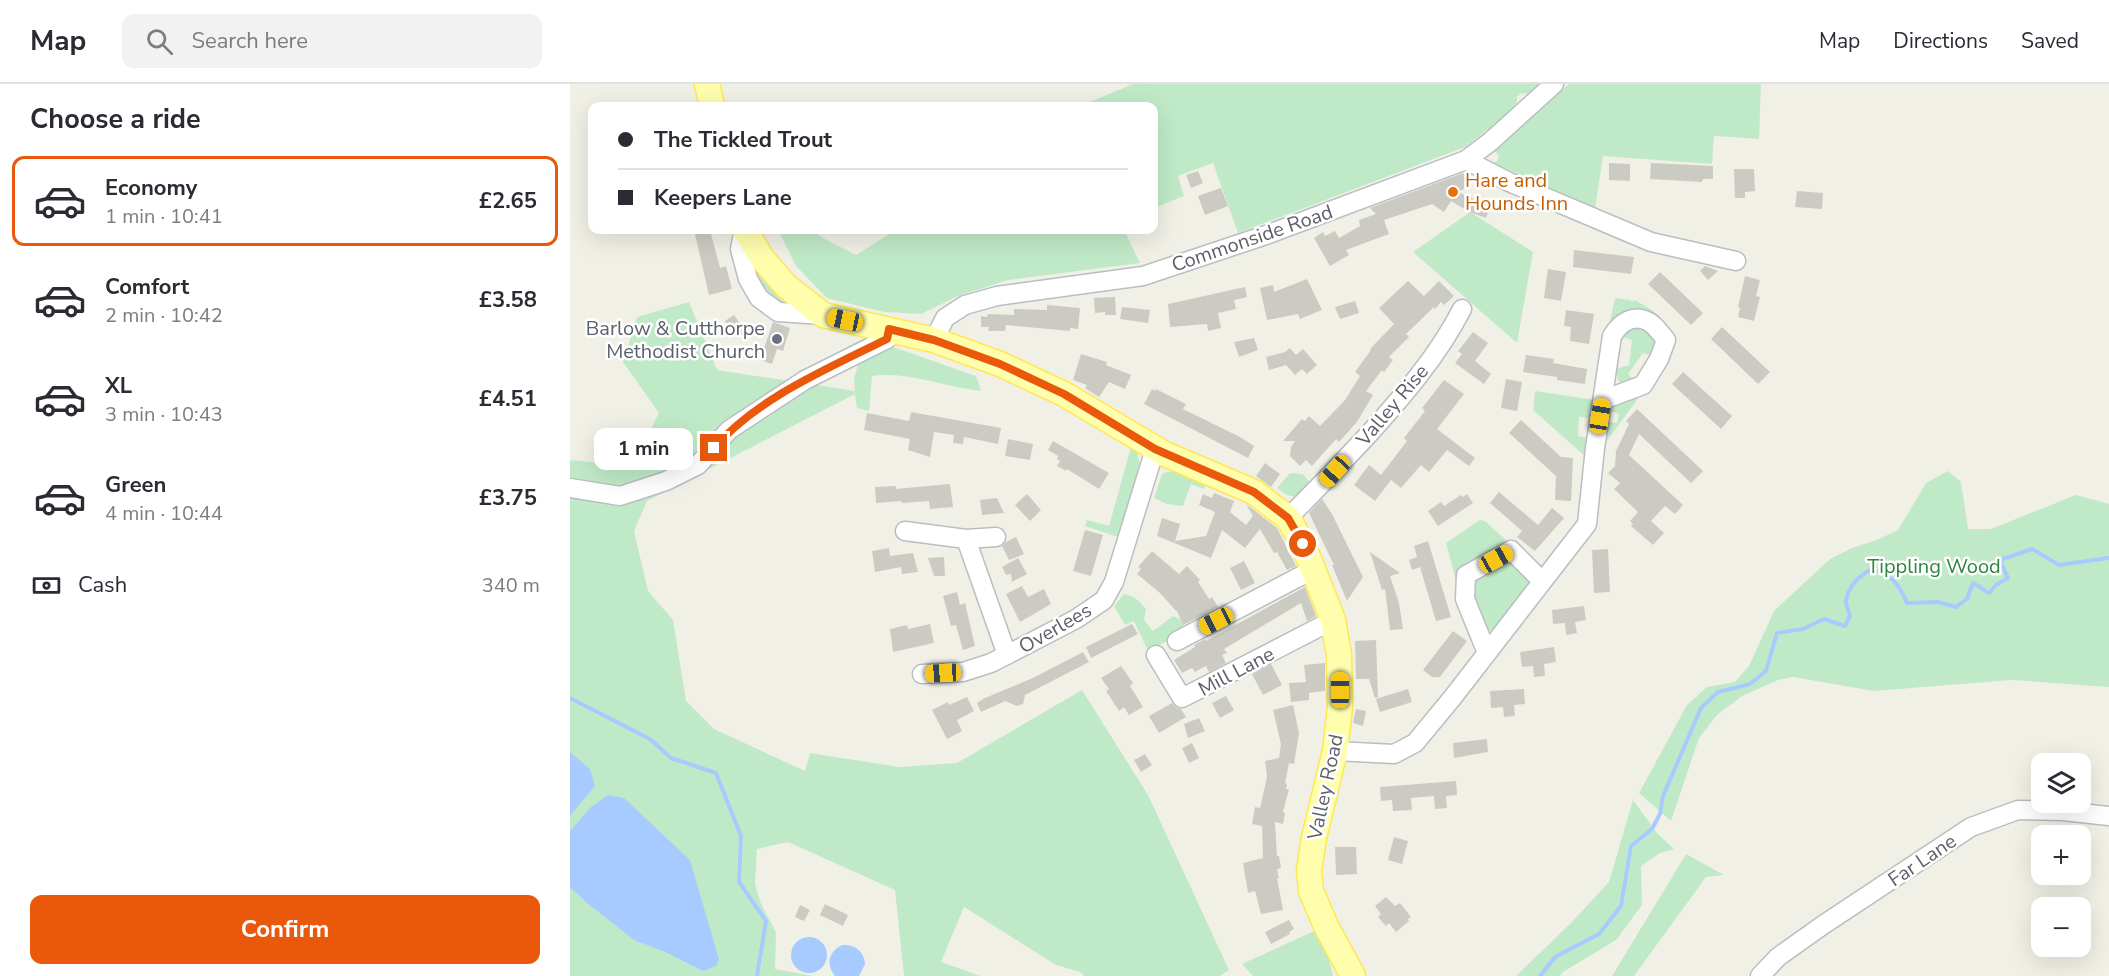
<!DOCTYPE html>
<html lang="en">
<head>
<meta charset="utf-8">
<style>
  body { margin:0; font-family:"Nunito Sans",sans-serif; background:#f2f2f3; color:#2b2b33; height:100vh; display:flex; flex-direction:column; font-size:22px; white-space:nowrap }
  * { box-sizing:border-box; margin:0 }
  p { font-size:20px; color:#7c7c81 }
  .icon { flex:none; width:33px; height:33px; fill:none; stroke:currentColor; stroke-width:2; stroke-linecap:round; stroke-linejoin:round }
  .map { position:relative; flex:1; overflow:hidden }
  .sheet { display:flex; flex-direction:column; background:#fff; width:570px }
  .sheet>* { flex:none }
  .banner { position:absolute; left:18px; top:18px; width:570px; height:132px; border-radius:12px; box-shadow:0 6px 24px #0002; display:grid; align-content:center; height:132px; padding:0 30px; background:#fff }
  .buttons { position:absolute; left:1461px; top:669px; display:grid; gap:12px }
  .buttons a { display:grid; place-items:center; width:60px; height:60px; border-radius:12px; background:#fff; box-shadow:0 6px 24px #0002; font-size:30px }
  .end { position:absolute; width:27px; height:27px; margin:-14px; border:8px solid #ea580c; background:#fff; box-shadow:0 0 0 3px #fff }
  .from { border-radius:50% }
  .bubble { position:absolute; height:42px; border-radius:12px; background:#fff; box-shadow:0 6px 24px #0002; font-size:20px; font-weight:700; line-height:42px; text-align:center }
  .car { position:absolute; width:18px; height:36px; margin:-18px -9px; border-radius:8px; box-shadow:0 0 4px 2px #0007; background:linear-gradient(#f5c518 24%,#345 0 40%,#f5c518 0 76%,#345 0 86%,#f5c518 0) }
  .banner b { display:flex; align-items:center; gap:21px; height:57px; font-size:22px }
  .banner b+b { border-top:2px solid #e1e1e2 }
  .banner i { width:15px; height:15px; background:#2b2b33 }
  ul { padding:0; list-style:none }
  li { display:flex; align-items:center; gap:18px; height:90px; margin:0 12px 9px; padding:0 18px; border:3px solid transparent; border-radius:12px }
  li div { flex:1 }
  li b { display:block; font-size:22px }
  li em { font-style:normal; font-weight:700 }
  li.selected { border-color:#ea580c }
  li>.icon { width:54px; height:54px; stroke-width:1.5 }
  h2 { padding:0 30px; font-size:27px; line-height:72px }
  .pay { display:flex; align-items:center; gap:15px; height:66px; padding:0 30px; font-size:22px }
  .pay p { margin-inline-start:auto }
  .cta { display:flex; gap:12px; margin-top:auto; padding:12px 30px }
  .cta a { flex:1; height:69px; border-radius:12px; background:#ea580c; color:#fff; font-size:24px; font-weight:700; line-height:69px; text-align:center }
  header { display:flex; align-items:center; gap:36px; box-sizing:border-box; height:84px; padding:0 30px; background:#fff; border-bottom:2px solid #e1e1e2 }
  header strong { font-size:28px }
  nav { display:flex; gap:33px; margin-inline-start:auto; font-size:21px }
  .search { width:420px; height:54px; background:#f2f2f3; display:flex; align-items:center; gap:15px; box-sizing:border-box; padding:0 21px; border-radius:12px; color:#7c7c81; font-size:22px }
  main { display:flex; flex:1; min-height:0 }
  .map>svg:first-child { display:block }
  .green { fill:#c0eac7 }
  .water { fill:#a8cbff }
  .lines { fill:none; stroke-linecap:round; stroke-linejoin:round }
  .stream { stroke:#a8cbff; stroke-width:4 }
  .building { fill:#cccbc3 }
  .minor-casing { stroke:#babdc2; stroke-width:21 }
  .major-casing { stroke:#fee852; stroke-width:27 }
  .minor { stroke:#fff; stroke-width:18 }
  .major { stroke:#fffead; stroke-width:24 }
  .route { stroke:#ea580c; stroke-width:8 }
  .food-dot { fill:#e8710a; stroke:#fff; stroke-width:2 }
  .worship-dot { fill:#6b7280; stroke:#fff; stroke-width:2 }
  .labels { text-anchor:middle; stroke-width:5; stroke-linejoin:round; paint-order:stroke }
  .food-label { font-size:20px; fill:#c56008; stroke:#fff; text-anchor:start }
  .street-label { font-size:20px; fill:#5d6068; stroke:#fff }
  .worship-label { font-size:20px; fill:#5b616d; stroke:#fff; text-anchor:end }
  .park-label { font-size:20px; fill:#2d863f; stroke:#fff }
</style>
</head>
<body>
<header>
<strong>Map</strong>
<div class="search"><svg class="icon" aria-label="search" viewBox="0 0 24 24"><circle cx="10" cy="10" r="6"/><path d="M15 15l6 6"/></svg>Search here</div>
<nav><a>Map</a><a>Directions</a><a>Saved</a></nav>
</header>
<main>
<section class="sheet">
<h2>Choose a ride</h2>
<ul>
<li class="selected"><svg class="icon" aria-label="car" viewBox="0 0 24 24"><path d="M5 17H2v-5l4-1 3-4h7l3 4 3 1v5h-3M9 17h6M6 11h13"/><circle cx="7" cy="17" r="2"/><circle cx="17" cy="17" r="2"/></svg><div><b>Economy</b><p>1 min · 10:41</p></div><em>£2.65</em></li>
<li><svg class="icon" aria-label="car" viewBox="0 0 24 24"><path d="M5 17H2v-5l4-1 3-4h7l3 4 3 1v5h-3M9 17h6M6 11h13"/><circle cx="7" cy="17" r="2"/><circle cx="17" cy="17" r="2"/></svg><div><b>Comfort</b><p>2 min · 10:42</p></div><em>£3.58</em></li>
<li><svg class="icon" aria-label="car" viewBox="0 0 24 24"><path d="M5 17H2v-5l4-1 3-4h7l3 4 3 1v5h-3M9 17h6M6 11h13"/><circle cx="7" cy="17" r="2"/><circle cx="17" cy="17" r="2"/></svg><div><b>XL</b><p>3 min · 10:43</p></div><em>£4.51</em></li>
<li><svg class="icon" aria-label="car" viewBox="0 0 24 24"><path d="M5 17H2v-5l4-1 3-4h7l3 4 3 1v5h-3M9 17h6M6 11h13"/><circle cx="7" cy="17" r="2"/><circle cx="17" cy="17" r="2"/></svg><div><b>Green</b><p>4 min · 10:44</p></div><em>£3.75</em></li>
</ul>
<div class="pay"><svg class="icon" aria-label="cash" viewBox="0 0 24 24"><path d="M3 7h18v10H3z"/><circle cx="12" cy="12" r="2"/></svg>Cash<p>340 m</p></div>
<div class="cta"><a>Confirm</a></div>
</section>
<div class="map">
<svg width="1539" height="892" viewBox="0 0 1539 892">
  <rect width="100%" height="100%" fill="#f1f0e6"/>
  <path class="green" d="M563,0h407l-11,10 -8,-1 -4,4v6l-14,15 -38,29 -227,86 -25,-70 -35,13 6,20 -30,12v-102h-74z
    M999,0h192l-2,55 -45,-3 -2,28 -109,-8 -8,53 -101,-46 4,-3 1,-5 -7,-6z
    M900,128l63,40 -16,91 -104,-91z
    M208,146h36l7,7 35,18 40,-25h228l16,33 -132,17 -50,16 -37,18 -37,-2 -57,-14 -31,-32z
    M178,167l46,57c-31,-13 -37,-26 -46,-57z
    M1045,214l16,2v2l4,-2 17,10 18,18 5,12 -6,17 -19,-41 -41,10z
    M119,218l28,68 138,21 -1,-13 6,-20 28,-11 8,1 80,28 5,15c-37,-4 -72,-20 -109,-15l-3,35 -12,-3 -2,-14 -208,107 -13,30 14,60 25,29 13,81 28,28 91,42 5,-18 89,14 58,-4 125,-73 66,105 81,175 -9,6h-136l-4,-4 -24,-7 -92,-58 -23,55 40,14h-77l-9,-86 -107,-48 -31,7 -2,35 6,20 15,28 -1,37 39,7h-244v-516l41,4 33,-21 15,-30 -36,-51 14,-45z
    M1064,241l13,4 11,14 -3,14 -12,-4 -15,21 7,7 -12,4 -5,-5 -2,-11 13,-4 3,-25 -11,-4z
    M965,307l60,9 -4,18 -12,-1 -1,19 11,2 -3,19 -53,-47z
    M1070,312l-1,1 -32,44 1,-19 9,1 2,-9 -10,-3 3,-7z
    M561,363l6,4 3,15 -15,57 -4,2 -3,12 -33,-11 2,-6 22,6z
    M607,387l30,11 -3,7 -13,-5 -8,22 -16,-2 -13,-6 8,-24 5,-2z
    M1378,387l13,11 7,47h23l85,-34 33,9v183l-97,-7 -138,11 -81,-14 -15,3 -36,16 -25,19 -18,23 -28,83 -32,-28 48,-88 20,-18 28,-5 14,-16 25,-55 56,-52 22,-11 25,-8 21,-10 28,-47z
    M723,389l10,1 7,9 -15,14 -10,-3 -8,-6 12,-14z
    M910,436l5,1 23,21 -2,5c-21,2 -37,18 -48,34l-2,-1 -10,-37z
    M937,474l23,19v8l-34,45h-12l-14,-45 2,-6z
    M554,510c10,2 16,7 22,15l-2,11 9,11 20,-15 7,3 6,12 -38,20 -14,-30 -9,4 -11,-19z
    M1063,716l24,33 17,16 -14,4 -19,13 1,39 -26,35 -53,32 -3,4h-44l54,-52 39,-42z
    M1116,770l38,21 -18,2 -72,99h-22z
    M744,847c9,8 17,32 19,45h-80l-11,-12z"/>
  <path class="water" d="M0,668l20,17 5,17 -25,30z
    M38,711l16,3 66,62 29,99 -3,7 -13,5 -38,-19 -31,-12 -47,-37 -17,-16v-56l21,-24z
    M221 871a18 18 0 1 1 36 0a18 18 0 1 1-36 0Z
    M272,861c13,-1 22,6 23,19l-6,12h-24c-9,-11 -7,-24 7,-31z"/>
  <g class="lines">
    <path class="stream" d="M0,614l80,41 21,19 45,15 25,63 -2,46 27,39 -9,55
      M970,892l15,-19 44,-23 22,-28 10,-60 21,-17 8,-15 3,-18 38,-88 17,-16 32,-8 16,-13 11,-38 26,-4 21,-10 21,7 5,-10c-1,-4 -4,-10 -4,-14 1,-15 14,-27 26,-33 21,8 26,13 35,34l31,-1 18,5 11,-8 6,-16 16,10 7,-8 12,-7 -8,-18 32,-11 27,16 50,-7"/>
  </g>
  <path class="building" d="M1039,79l21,1v17l-21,-1z
    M1081,79l62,3v13h-10l-1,3 -52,-3z
    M1164,85h20l1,22 -10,1v6h-10z
    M628,87l5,12 -12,5 -5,-13z
    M893,89l6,13 -11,6 32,14 -4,12 -17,-6 -18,-11 -7,11 -12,-8 -48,16 5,14 -43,16 3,5 -19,11 -16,-28 9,-6 2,4 10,-5 4,7 21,-12 -1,-6 17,-6 -6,-6z
    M651,104l7,18 -23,9 -7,-19z
    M1227,107l26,2 -1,16 -27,-2z
    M124,146h16l10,38 6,-2 6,23 -23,6z
    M1004,166l60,7 -3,17 -58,-7z
    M1135,182l13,5 -10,9 -8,-9z
    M978,185l18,3 -5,29 -17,-3z
    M1090,188l43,41 -12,12 -43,-41z
    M1175,192l15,4 -4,16 4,1 -6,24 -16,-4 2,-9 -2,-1z
    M737,195l15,31 -22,9 -2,-5 -31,6 -7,-32 13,-3 1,7z
    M838,197l16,15 15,-15 15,15 -10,9 -3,-3 -6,7 -1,-2 -28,27 3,3 -20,20 4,3 -9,12 -2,-2 -16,21 7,4 -16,27 -18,20 -3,-3 -24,27 -6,-6 -6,6 -10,-10 1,-9 4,-6h-12l19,-22 3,2 4,-5 11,10 25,-26 15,-24 -5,-4 16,-22 -1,-1 24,-25 -15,-16z
    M675,203l2,10 -13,3 2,9 -18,4 3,15 -13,3 -1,-7 -37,3 -2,-23z
    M545,213l1,18h-11v-3l-10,1 -1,-15z
    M785,217l4,12 -19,6 -5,-12z
    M477,221l33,3 -2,21 -8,-1v3l-64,-6 -1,6h-17l1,-4h-8v-11l6,1 1,-3 26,1v-6l33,1z
    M552,223l28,3 -2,13 -28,-4z
    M996,226l28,4 -5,30 -19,-3 1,-14 -7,-1z
    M164,231l12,17 -9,6 -12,-17z
    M203,238l17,6 -7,23 -6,-2 -5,15 -12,-4z
    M1152,243l48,45 -12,12 -47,-45z
    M903,248l15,11 -13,18 16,13 -7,10 -29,-21 7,-9 -4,-3z
    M684,254l4,12 -19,7 -5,-15z
    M720,264l6,7 7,-6 14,16 -10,9 -5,-5 -7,6 -9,-10 -17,5 -3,-13 19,-5z
    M511,270l26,8 -1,3 25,10 -6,14 -16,-7 -10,15 -14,-9 2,-3 -14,-5z
    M956,271l28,4 -1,4 34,6 -2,15 -28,-4v-3l-34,-5z
    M1113,288l49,44 -11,13 -49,-45z
    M936,295l16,3 -5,29 -16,-3z
    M874,296l20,14 -27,35 38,29 -6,8 -22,-16 -18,22 -8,-7 -20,23 -10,-8 -16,21 -21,-16 15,-20 12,10 26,-34 -3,-3 21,-27 -3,-3z
    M582,305l3,2 1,-2 30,15 -3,5 57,28 14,9 -6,12 -104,-54z
    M1067,325l66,62 -12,12 -52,-49 -10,21 54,50 -8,9 -10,-8 -14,15 13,12 -11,12 -22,-19 2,-2 -3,-3 8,-9 -24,-23 6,-6 -12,-10 7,-7 1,-15 13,-27 -3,-3z
    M341,328l90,16 -3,16 -34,-7 -1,7 -10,-1 1,-8 -20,-3 -4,25 -22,-7 2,-11 -46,-9 3,-17 42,8z
    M951,336l40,37 12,1 -2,43 -16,-1 1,-24 -47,-43z
    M438,355l25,5 -3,16 -25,-4z
    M483,357l56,32 -10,16 -32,-20 -1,2 -9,-5 3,-5 -3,-2 1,-3 -10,-6z
    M695,379l15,11 -9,13 -15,-11z
    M380,400l3,23 -23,2 -1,-8 -27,2 -1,-2 -25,2 -1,-16 21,-1v3z
    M929,408l39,33 14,-17 12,10 -29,33 -18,-14 5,-6 -32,-28z
    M644,409l20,8 -4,11 16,13 7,-9 -7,-12 31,24 19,38 -9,4 -10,-18 -3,1 -14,-24 -15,19 -23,-18 -11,28 -54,-22 5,-18 18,6 -5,17 31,-5 9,-24 -16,-7 4,-11 9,4z
    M457,410l14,16 -11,11 -15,-16z
    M897,410l6,9 -35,23 -10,-15 13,-9 3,4 17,-11 2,2z
    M427,414l7,15 -22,2 -2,-15z
    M752,415l10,15 31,63 -16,24 -15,-36h2l-25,-52z
    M515,446l18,5 -12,41 -18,-5z
    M446,453l8,17 -15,6 -7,-14 4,-4z
    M858,457l23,76 -15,4 -16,-54 -8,3 -3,-10 8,-3 -3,-11z
    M319,464l1,8 23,-3 5,19 -16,2 -1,-7 -26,5 -3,-21z
    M1038,465l2,43 -16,1 -2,-43z
    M582,467l27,23 8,-8 13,14 -2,2 11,17 3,-2 6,10 -35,18 -5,-12 -18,-20 -23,-19 4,-5 -3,-2z
    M800,468l30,21 -10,3 9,27 4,26 -13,1 -5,-41 -3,1z
    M374,473l1,19h-11l-6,-18z
    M448,474l9,16 -15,8 -1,-8 -5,1 -4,-8z
    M674,477l11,22 -14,7 -11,-22z
    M452,502l6,11 16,-8 7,15 -31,18 -14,-28z
    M735,503l11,29 -9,5 -6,-18 -77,46 3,4 -5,2 4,8 -17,9 -3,-6 -11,6 -3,-4 -10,5 -8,-13 21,-13 -1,-2 11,-6 1,2z
    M387,508l3,13 5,-2 10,43 -12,4 -7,-25 -5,1 -8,-30z
    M1014,522l2,14 -11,2 2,11 -11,2 -1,-12 -12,1 -1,-14z
    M360,540l4,19 -41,9 -3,-23 17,-4 1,4z
    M562,540l6,10 -47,24 -5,-11z
    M883,547l14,10 -27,36h-8l-9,-7z
    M806,556l2,57 -3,1 -6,-19h-13l-1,-38z
    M984,563l2,15 -12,2 1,12 -11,1 -1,-11 -11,1 -2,-15z
    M513,568l6,10 -64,33 -2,9 -6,2 -12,-5 -24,11 -4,-9 8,-5 48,-20z
    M755,579v28l-16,2v7l-18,2 -2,-19 17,-1 -2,-17z
    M701,580l11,21 -19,10 -11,-21z
    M551,582l12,17 -3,3 13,21 -14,8 -5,-8 -5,4 -13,-20 3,-2 -8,-11z
    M838,605l4,13 -32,10 -4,-13z
    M954,605l1,15 -11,1 1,11 -11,1 -1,-10 -12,1 -1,-17z
    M656,612l8,14 -14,8 -8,-15z
    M397,613l7,14 -17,9 5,11 -15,8 -15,-29 16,-8 1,3z
    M602,619l4,4 5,2 5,8 -27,16 -10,-17z
    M723,621l6,28 -5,31 -5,-1 -4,20 2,1 -1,5h3l-6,23 2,1 -2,11 -8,-2 2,34h2l2,12 -4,1 2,9h-2l6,32 -22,4 -6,-23 -7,2 -5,-30 20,-5 -1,-32 -10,-2 3,-17 5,1 7,-31 -2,-16 14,-3 2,-14 -8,-34z
    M786,625l10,2 -3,15 -10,-3z
    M629,634l6,13 -17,7 -4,-14z
    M917,655l1,13 -34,6 -1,-15z
    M622,659l7,15 -10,5 -7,-15z
    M575,670l7,11 -11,7 -7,-12z
    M886,697l1,14 -11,1 1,12 -12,1 -1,-13 -23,2 1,12 -19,1 -1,-11 -11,1 -1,-14z
    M824,753l14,4 -6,23 -14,-4z
    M765,763h21l1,27 -21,1z
    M816,813l9,9 5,-3 11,14 -3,2 1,2 -13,11 -7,-9 -3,3 -8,-9 3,-3 -6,-8z
    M255,820l23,11 -5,11 -23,-11z
    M230,821l10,5 -6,11 -9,-4z
    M719,836l5,9 -5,3 1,2 -19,10 -6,-12z"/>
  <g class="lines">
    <g class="minor-casing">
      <path id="minor" d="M896,76l43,22 142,60 85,19
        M174,146l-4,19 8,30 11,19 19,14 45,3
        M364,256l11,-22 20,-13 32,-9 146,-20 123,-41 200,-75 24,-18 64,-58
        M0,404l50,8 46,-15 32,-16 31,-35 76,-50 82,-41 2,-10
        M718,434c27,-27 54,-55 80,-83 35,-39 70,-79 94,-126
        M335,447l61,8 41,116
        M396,455l30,-2
        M607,557l137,-72
        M917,569l-22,-54 1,-24 45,-25 31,31
        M586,571l26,43 151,-78
        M352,590l41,-2 28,-9 85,-44 28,-19 10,-18 41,-133
        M765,667l59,3 21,-11 38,-46 134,-173 8,-76 17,-112c8,-13 21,-23 37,-14 6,3 12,12 17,18l-7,19 -16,26 -40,15
        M1190,892l18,-19 45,-32 148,-98 47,-17 45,1 46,5"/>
    </g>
    <g class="major-casing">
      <path id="major" d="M137,0l5,22
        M175,146l17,28 24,28 37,29 111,25 66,24 64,30 101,60 89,38 34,26 15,26 30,76 6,35 1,52 -5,44 -21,87 -5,32 2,21 15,35 27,50"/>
    </g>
    <use href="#minor" class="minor"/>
    <use href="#major" class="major"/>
  </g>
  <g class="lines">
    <path class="route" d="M144,364c43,-50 115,-80 173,-109l2,-10 45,11 66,24 64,30 91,55 99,43 34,26 15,26"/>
  </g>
  <circle class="food-dot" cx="883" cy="108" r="6"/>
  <circle class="worship-dot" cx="207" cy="255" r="6"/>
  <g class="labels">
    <g class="food-label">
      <text x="895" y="103">Hare and<tspan x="895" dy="23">Hounds Inn</tspan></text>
    </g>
    <g class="street-label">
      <text transform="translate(682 154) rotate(-19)" y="7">Commonside Road</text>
      <text transform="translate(822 321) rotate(-50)" y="7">Valley Rise</text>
      <text transform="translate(485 544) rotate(-30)" y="7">Overlees</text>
      <text transform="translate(666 587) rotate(-28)" y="7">Mill Lane</text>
      <text transform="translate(755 703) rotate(-78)" y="7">Valley Road</text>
      <text transform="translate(1352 776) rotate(-34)" y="7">Far Lane</text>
    </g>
    <g class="worship-label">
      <text x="195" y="251">Barlow &amp; Cutthorpe<tspan x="195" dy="23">Methodist Church</tspan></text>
    </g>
    <g class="park-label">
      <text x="1364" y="489">Tippling Wood</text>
    </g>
  </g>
</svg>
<div class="buttons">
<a><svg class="icon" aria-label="layers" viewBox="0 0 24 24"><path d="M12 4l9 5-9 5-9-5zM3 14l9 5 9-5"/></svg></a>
<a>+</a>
<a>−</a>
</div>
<i class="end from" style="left:733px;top:460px"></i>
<i class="end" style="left:144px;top:364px"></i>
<div class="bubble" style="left:24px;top:344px;width:99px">1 min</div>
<i class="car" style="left:275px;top:236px;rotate:282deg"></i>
<i class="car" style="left:1030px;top:332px;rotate:9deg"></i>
<i class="car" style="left:765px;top:387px;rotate:222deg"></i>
<i class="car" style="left:926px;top:475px;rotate:61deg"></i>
<i class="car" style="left:646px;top:537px;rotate:243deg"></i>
<i class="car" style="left:373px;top:589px;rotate:267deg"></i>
<i class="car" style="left:770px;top:606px;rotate:0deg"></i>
<div class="banner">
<b><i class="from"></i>The Tickled Trout</b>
<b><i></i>Keepers Lane</b>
</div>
</div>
</main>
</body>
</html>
